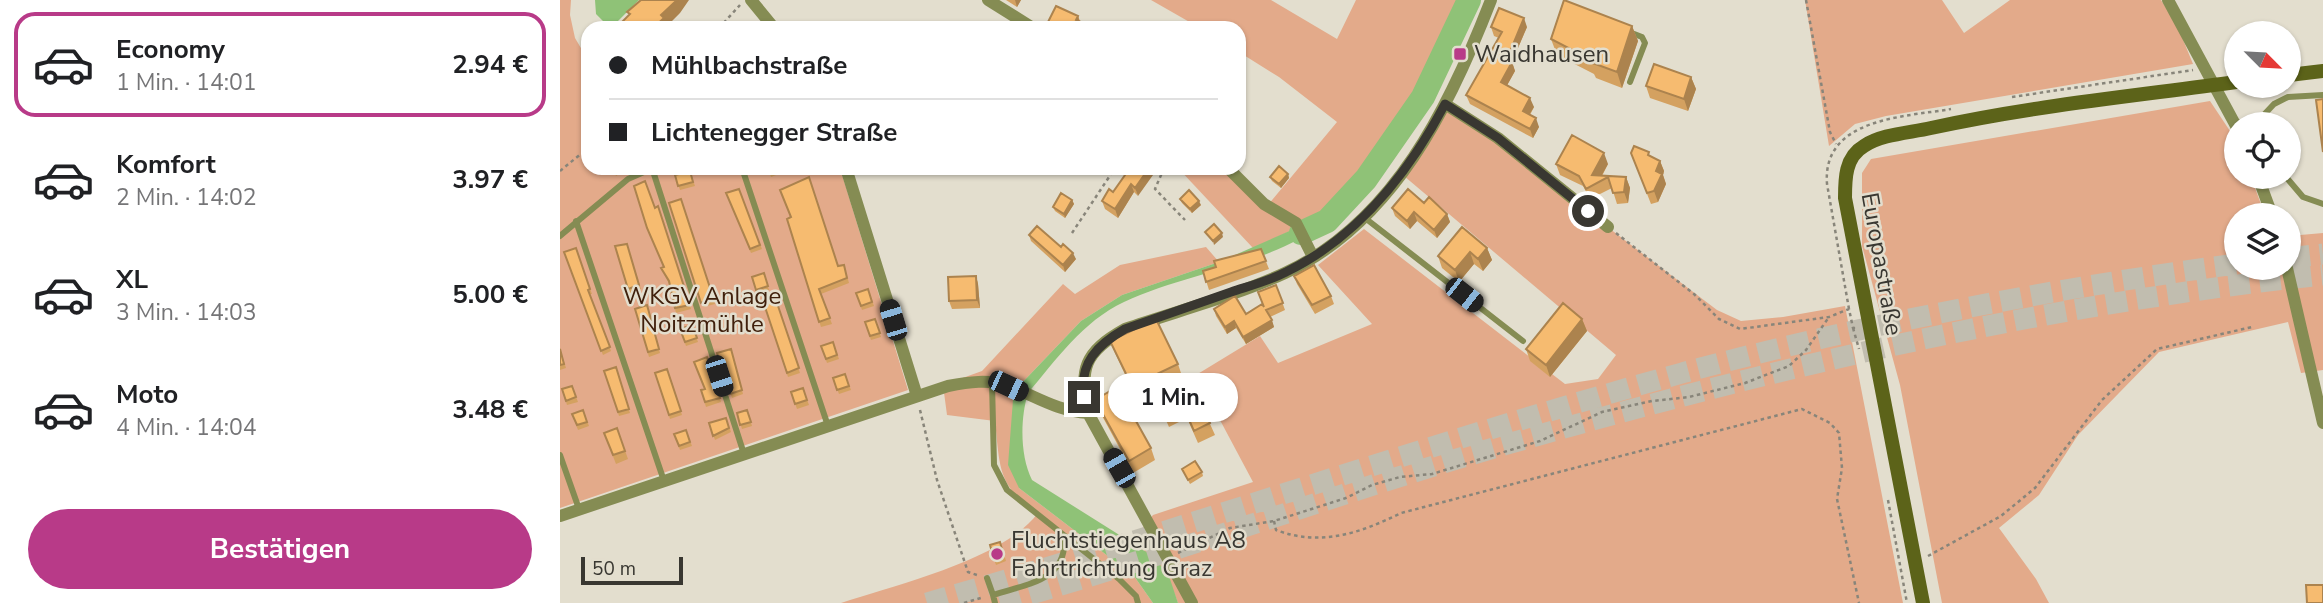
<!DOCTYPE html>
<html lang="de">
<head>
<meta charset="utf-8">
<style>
  body { margin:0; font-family:"Nunito Sans",sans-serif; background:#f6f6f6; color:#202124; height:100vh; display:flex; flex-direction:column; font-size:26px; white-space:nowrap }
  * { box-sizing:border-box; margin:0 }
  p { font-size:23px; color:#757577 }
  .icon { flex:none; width:38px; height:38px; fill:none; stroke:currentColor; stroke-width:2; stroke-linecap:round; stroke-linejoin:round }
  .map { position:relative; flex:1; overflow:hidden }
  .sheet { display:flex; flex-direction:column; background:#fff; width:560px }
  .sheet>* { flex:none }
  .hud { position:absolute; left:21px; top:21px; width:665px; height:154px; border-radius:21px; box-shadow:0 2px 5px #0004; display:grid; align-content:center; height:154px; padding:0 28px; background:#fff }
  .needle { width:46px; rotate:114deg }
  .controls { position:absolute; left:1664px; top:21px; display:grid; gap:14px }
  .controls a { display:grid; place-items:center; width:77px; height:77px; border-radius:50%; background:#fff; box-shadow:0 2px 5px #0004; font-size:35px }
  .scale { position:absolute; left:21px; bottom:18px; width:102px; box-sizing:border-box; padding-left:7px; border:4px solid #393731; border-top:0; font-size:19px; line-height:24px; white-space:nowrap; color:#393731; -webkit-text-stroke:5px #e3dece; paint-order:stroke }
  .end { position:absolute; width:32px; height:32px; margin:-16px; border:9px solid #393731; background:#fff; box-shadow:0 0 0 4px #fff }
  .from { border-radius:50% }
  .bubble { position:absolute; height:49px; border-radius:24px; background:#fff; box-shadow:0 2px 5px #0004; font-size:23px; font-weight:700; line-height:49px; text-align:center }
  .car { position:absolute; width:21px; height:42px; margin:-21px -10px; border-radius:9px; box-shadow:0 0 5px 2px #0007; background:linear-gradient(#222 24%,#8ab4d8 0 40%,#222 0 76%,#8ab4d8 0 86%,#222 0) }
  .hud b { display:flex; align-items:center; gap:24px; height:66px; font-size:26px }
  .hud b+b { border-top:2px solid #e0e0e0 }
  .hud i { width:18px; height:18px; background:#202124 }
  ul { padding:12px 0 0; list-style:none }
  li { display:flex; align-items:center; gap:21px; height:105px; margin:0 14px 10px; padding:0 14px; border:4px solid transparent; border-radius:21px }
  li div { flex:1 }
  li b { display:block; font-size:26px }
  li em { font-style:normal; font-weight:700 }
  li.selected { border-color:#b83a88 }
  li>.icon { width:63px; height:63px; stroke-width:1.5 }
  .primary-button { display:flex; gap:14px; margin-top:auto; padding:14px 28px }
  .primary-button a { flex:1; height:80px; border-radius:42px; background:#b83a88; color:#fff; font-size:28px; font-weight:700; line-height:80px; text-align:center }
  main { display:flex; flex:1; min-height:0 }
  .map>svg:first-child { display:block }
  .green { fill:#e3aa8a }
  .water { fill:#8fc277 }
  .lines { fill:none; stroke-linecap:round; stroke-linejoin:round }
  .river { stroke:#8fc277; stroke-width:24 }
  .highway-tunnel { stroke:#c1bdaf; stroke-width:21; stroke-dasharray:21 10; stroke-linecap:butt }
  .path { stroke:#88857a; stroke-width:2.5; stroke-dasharray:3.5 3.5; stroke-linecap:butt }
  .lane { stroke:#858c53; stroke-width:6 }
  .street { stroke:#858c53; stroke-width:12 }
  .secondary { stroke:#5c6319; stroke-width:14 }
  .wall { fill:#d4a160 }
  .shaded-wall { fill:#ac834e }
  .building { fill:#f6bb70; stroke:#ac834e; stroke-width:2 }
  .route { stroke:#393731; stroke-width:9 }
  .poi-dot { fill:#b83a88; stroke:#e3dece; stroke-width:2.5 }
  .labels { text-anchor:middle; stroke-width:5; stroke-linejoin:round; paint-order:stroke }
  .poi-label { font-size:24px; fill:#393731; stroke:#e3dece; text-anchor:start }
  .street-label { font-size:24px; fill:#393731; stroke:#e3dece }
  .park-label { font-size:24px; fill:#40200c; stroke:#e3dece }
</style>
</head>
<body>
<main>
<section class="sheet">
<ul>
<li class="selected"><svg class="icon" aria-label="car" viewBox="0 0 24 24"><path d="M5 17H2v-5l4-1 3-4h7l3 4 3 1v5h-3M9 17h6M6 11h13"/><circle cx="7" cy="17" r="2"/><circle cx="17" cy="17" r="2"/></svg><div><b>Economy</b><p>1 Min. · 14:01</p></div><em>2.94 €</em></li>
<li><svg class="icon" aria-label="car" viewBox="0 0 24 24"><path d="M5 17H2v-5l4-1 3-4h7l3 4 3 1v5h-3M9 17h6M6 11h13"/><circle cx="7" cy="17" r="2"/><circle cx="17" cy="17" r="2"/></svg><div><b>Komfort</b><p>2 Min. · 14:02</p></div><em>3.97 €</em></li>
<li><svg class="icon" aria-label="car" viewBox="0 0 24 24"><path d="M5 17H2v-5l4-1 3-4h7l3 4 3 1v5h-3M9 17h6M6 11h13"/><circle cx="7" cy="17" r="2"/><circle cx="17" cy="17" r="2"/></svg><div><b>XL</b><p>3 Min. · 14:03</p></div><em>5.00 €</em></li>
<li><svg class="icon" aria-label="car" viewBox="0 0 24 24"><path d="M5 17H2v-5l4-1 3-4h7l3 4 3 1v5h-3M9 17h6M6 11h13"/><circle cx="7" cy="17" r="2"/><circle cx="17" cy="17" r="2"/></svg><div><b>Moto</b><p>4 Min. · 14:04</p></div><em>3.48 €</em></li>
</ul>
<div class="primary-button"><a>Bestätigen</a></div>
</section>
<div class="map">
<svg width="1763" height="603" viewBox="0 0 1763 603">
  <rect width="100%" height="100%" fill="#e3dece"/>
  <path class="green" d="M0,0h11l-1,15 5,23 13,22v108h252l68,222 -348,118z
    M591,0h120l66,39 19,-39h103l-40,93 -55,80 -38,42 -73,33 -75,-80h50l39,38 70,-84 -58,-45 -40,-25v-24h-39z
    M1245,0h137l22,33 46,-33h151l16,25 16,39 -307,52 -31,8 -26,22z
    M1650,101l26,39v37h15l14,38h-29v53h53v-32l34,-3v137l-22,3 -13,-51 -129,30 -81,83 -39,60 -40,33 37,51 13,24h-107l-42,-218 -38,-139v-73l9,-14z
    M889,107l268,203 24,11 42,-4 62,-11 58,297h-725c-10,-29 -21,-45 -47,-61l22,-27 100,-33 -57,-107 64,-39 18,27 94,-39 -54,-59 46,-36 201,155 33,-5 18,-24 -212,-179z
    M646,247l13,15 -97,33 -41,26 -61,64 -1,103 115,88 19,27h-312c55,-18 163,-44 197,-90 -41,-26 -38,-47 -43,-92l-48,-6 -4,-30 39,-14 81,-87 12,10 45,-29z"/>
  <path class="water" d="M35,0h44l-21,21 -13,2 -9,-9z
    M899,0h10c-33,70 -81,174 -143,222 -58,44 -138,50 -202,80 -41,19 -68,58 -96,91 -8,26 -8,63 4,87l116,73 20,20 10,30h-25l-19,-27 -115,-88 -11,-23 5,-65 7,-15 61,-64 41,-26 97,-33 107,-47 38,-42 55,-80z"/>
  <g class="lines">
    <path class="river" d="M741,233l26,-12 39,-42 57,-82 46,-97"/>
    <path class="highway-tunnel" d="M1729,258l34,-4
      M367,603c253,-72 501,-160 755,-230 182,-49 368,-84 554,-109
      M440,603c169,-48 335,-109 504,-158 269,-77 540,-141 819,-170"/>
    <path class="path" d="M1246,0l24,132 6,12
      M159,28l21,-23
      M1452,97l181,-27
      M604,168l-9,21 30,31
      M0,171l28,-23
      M512,233l43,-65
      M1056,233l78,61 25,25 21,10 89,-12 20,-8 4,19h3
      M1289,309l-22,-125c-5,-66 77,-67 124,-75
      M1293,328l6,21
      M360,410l17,70 31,92 9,3
      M1328,500l19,103
      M714,521l2,9c45,17 84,3 125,-17l401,-104 28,14 9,10 3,35 -5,31 22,104
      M618,553l52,-25 44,-7 72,-23 26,-13 28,-8 32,-3 108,-33 62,-29 50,-11 37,-4 56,-14 44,-17 17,-16 23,-33
      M1368,556l73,-40 34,-28 67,-88 55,-51 95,-22
      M404,603l20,-6"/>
    <path class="lane" d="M1069,32l13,5 3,6 -15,39
      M1675,123l24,-3 15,-16 14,-7 35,-2
      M92,168l92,286
      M182,168l86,258
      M1726,177l17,20 20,7
      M805,218l158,123
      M16,221l88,260
      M0,236l68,-57 25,-11
      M432,383l2,82 13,25 112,89 17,17 2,7
      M0,455l19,54
      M427,578l6,17
      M435,603l-2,-8c33,-11 75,-14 71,-58"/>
    <path class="street" d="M191,0l23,28
      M428,0l45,28
      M1608,0l68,126
      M885,104l53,34 110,89
      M286,168l71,228
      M668,168l36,36 32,19 17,34
      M1698,177l14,38
      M1727,268l36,155
      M0,516l388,-130c20,-4 41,-7 61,0 28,11 48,25 79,27
      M632,603l-104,-190c-9,-44 -4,-61 37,-84 52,-18 110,-33 160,-56 109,-51 165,-167 206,-273"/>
    <path class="secondary" d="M1729,75l34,-4
      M1363,603l-78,-405c0,-19 0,-41 19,-52 18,-12 45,-13 67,-18 100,-22 203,-32 305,-46"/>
  </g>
  <path class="wall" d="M446,0h15l-4,7z
    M518,16l5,12h-33l-2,-6z
    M1072,26l6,15 -16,47 -26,-10 -2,-4 -37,-19 -6,-16z
    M931,27h36l-15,35 3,9 -8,14 27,22 -4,8 9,12 -6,11 -63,-34 -4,-9 33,-57 -5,-2z
    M1131,77l5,12 -8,22 -38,-13 -4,-12z
    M1071,153l20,4 9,4 4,10 -1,4 3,9 -8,18 -7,2z
    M996,164h52l-6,12 24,1 4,11 -2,15 -11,1 -5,-16 -22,11 -7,-13 -23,-11z
    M52,168h15l1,1 -12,7z
    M157,168h12l-11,3z
    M208,168h26l-23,9z
    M570,168l8,28 -4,-4 -16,26 -13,-9 -3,-8 11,-9z
    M130,171l5,15 -15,4 -5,-15z
    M728,174l1,4 -8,10 -9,-7 -2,-4z
    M179,189l23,60 -11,4 -25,-60z
    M121,199l34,105 -12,3 -34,-104z
    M620,199l21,6 -9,8 -10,-10z
    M512,200l2,4 -9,14 -10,-7 -2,-4z
    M832,208l55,6 3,8 -13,16 -20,-17 -7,8 -15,-13z
    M100,211l31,98 -15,4 -7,-29 -8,-16h3z
    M227,219l51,47 6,-1 5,18 -28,11 11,30 -11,3z
    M469,235l47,24 -11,13 -34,-31z
    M67,244l14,45 -11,4 -15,-47z
    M16,248l16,46h-3l22,57 -8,4 -39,-103z
    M927,248l5,12 -9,11 -9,-7 -15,18 -17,-14 -4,-12z
    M701,249l8,20 -60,21 -6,-19z
    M204,273l5,17 -11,4 -6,-17z
    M416,276l2,8 2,24 -28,1 -3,-8z
    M734,276l37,20 3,8 -19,10 -18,-30z
    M716,285l9,25 -15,7 4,10 -28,17 -10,-16 -9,6 -11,-18 -2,-7 32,5 16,-10z
    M308,289l6,17 -12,4 -6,-17z
    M216,300l24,73 -12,4 -24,-73z
    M87,305l13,48 -11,4 -14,-48z
    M315,319l6,18 -10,3 -6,-18z
    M1022,319l5,12 -37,46 -20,-16 -4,-12z
    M132,325l6,17 -12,4 -6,-17z
    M550,341l68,23 4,12 -46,22 -21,-45z
    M273,342l6,17 -12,4 -6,-17z
    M0,348l6,20 -6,2z
    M171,349l12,45 -11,4 -15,-45z
    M147,357l14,45 -15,5 -5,-17 4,-1z
    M56,367l14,46 -11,3 -15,-45z
    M107,369l15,46 -12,4 -15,-46z
    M285,374l6,16 -12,4 -6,-16z
    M632,384l23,51 -17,8 -11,-25 -18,9 -12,-27z
    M12,386l6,16 -11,3 -5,-16z
    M243,388l6,17 -12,4 -6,-17z
    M535,400l56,48 4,12 -22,13 -33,-61z
    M23,410l6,16 -11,4 -6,-16z
    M187,410l5,16 -10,3 -5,-16z
    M166,418l5,14 -16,8 -6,-17z
    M57,428l11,31 -12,5 -12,-31z
    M126,430l6,16 -12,4 -6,-16z
    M622,469l20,3 1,4 -13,8z
    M440,542l6,19 -10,4 -3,-9z"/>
  <path class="shaded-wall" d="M117,0h12l-9,13 -13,13v2h-14l8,-13z
    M455,0h6l-4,7z
    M518,16l2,8 1,-2 2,6h-5l-2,-8z
    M964,18l3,9 -15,35 3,9 -11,20 -3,-9 6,-23z
    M1072,26l6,15 -16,47 -5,-16z
    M1131,77l5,12 -8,22 -4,-12z
    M970,98l4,9 -8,13 -3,-9z
    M976,118l3,9 -6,11 -3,-9z
    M1044,153l4,11 -10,18 -6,-7z
    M1100,161l4,10 -1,4 3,9 -8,18 -4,-11 2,-20z
    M589,168h9l-20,28 -3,-8z
    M728,174l1,4 -8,10 -2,-4z
    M1066,177l4,11 -2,15 -4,-11z
    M571,184l3,8 -16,26 -3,-9z
    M512,200l2,4 -9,14 -1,-4z
    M639,201l2,4 -9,8 -2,-4z
    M854,212l3,9 -7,8 -3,-8z
    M887,214l3,8 -13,16 -3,-8z
    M662,233l1,4 -9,8 -1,-4z
    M927,248l5,12 -9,11 -5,-12z
    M910,252l4,12 -15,18 -4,-12z
    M513,253l3,6 -11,13 -2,-7z
    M416,276l2,8 2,24 -3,-8z
    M1022,319l5,12 -37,46 -4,-12z
    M712,320l2,7 -28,17 -3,-7z
    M674,321l2,7 -9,6 -2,-7z"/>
  <path class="building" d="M81,0h36l-16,15 3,3 -11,10h-24l-6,-7 7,-7 -3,-2z
    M1004,0l68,26 -15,46 -27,-10v-3l-39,-20z
    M496,6l22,10 -2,4 5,2 -3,6h-18l-12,-6z
    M939,8l25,10 -17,41 5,3 -11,20 29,16 -7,13 13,7 -6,11 -64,-34 36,-63 -11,-5z
    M1094,64l37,13 -7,22 -38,-13z
    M1763,99v53l-7,-52z
    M1012,135l32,18 -12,22 34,2 -2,15 -11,1 -5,-16 -22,12 -7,-13 -23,-12z
    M1074,146l15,6 -1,3 12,6 -4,10 6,3 -8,17 -7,2 -16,-40z
    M719,166l9,8 -9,10 -9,-7z
    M208,168h11l-10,4z
    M570,168h19l-14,20 -4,-4 -16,25 -13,-8 7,-12 4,3z
    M130,171l3,11 -15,4 -3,-11z
    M249,177l29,89 6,-1 3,13 -28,11 11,29 -11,4 -32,-103 4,-2 -11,-27z
    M85,181l10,27 3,-2 32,99 -15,3 -6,-27 -8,-13 3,-1 -17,-39 -13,-42z
    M179,189l21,56 -10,4 -24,-56z
    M848,189l16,14 5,-6 18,17 -13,16 -20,-18 -7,9 -15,-13z
    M629,190l10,11 -9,8 -10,-10z
    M501,193l11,7 -8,14 -11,-7z
    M121,199l33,101 -13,3 -32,-100z
    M654,224l8,9 -9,8 -8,-9z
    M477,226l24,21 2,-3 10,9 -10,12 -34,-30z
    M902,227l25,21 -9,11 -8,-7 -15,18 -17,-14z
    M67,244l12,41 -11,4 -13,-43z
    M16,248l14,41 -2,1 22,57 -9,4 -37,-99z
    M701,249l5,12 -60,21 -3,-11 13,-4 -2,-6z
    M754,265l17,31 -19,9 -18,-29z
    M204,273l4,13 -12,4 -4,-13z
    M416,276l1,24 -28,1 -1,-24z
    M716,285l7,18 -17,7 6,10 -29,17 -9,-16 -9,6 -11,-18 21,-13 11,18 16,-10 2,3 -6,-15z
    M308,289l4,13 -11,4 -5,-13z
    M216,300l23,68 -12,5 -23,-69z
    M1003,303l19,16 -36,46 -20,-16z
    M87,305l12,44 -11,3 -13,-43z
    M315,319l5,14 -10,3 -5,-14z
    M596,319l22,45 -46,22 -22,-45z
    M132,325l5,13 -12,4 -5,-13z
    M273,342l4,13 -11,4 -5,-13z
    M0,349l4,15 -4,1z
    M171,349l11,41 -12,4 -13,-41z
    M147,357l13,41 -15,4 -4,-12 4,-1 -11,-27z
    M56,367l13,42 -11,3 -14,-41z
    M107,369l14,42 -12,4 -14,-42z
    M285,374l4,12 -12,4 -4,-12z
    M632,384l18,39 -16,8 -11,-25 -18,9 -8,-15z
    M12,386l4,11 -10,4 -4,-12z
    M557,387l34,61 -22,13 -34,-61z
    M243,388l4,12 -12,4 -4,-12z
    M23,410l4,12 -10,3 -5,-11z
    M187,410l4,12 -11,3 -3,-12z
    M166,418l3,10 -16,8 -4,-13z
    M57,428l8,23 -12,4 -9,-22z
    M126,430l4,12 -11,4 -5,-12z
    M635,461l7,11 -14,8 -6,-11z
    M440,542l3,11 -10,3 -3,-11z
    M1746,585h17v18h-16z"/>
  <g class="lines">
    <path class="route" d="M524,397c-5,-34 13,-52 41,-68 35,-12 71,-25 106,-37 18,-6 38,-11 55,-20 72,-35 122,-98 159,-168l53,34 90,73"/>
  </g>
  <g class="poi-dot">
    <rect x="893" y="47" width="14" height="14" rx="3.5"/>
    <circle cx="437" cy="554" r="7"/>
  </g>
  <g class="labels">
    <g class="poi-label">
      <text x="914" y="62">Waidhausen</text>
      <text x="451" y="548">Fluchtstiegenhaus A8<tspan x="451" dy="28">Fahrtrichtung Graz</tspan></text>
    </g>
    <g class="street-label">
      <text transform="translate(1322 264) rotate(80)" y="8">Europastraße</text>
    </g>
    <g class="park-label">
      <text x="142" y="304">WKGV Anlage<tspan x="142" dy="28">Noitzmühle</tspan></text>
    </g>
  </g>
</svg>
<div class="controls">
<a><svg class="needle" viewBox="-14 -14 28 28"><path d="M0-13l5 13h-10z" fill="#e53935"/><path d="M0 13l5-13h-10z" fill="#757577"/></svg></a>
<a><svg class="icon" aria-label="locate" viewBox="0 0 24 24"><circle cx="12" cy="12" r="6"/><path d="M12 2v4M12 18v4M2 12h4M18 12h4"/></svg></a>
<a><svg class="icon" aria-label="layers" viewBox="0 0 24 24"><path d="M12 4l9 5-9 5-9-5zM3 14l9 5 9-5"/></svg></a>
</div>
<div class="scale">50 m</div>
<i class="end from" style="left:1028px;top:211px"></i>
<i class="end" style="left:524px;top:397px"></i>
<div class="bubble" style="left:548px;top:373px;width:130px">1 Min.</div>
<i class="car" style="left:904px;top:295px;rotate:128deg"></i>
<i class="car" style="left:333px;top:320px;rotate:343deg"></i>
<i class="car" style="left:159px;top:376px;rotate:162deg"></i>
<i class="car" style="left:448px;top:386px;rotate:115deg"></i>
<i class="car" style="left:559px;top:468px;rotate:330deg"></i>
<div class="hud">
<b><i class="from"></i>Mühlbachstraße</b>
<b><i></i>Lichtenegger Straße</b>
</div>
</div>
</main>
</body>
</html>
